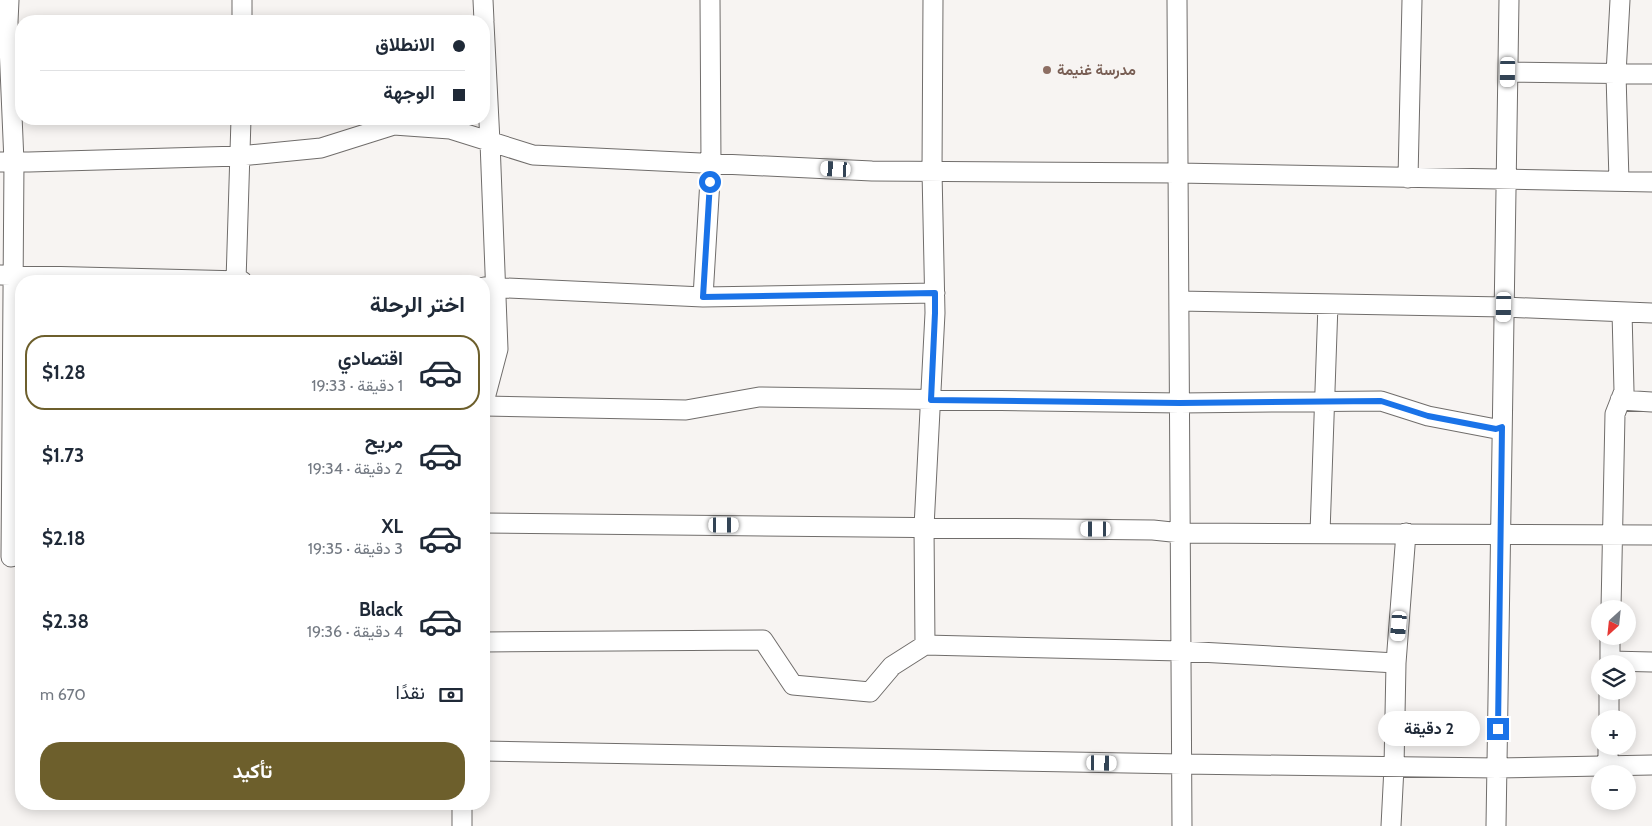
<!DOCTYPE html>
<html lang="ar">
<head>
<meta charset="utf-8">
<style>
  body { margin:0; font-family:Cabin,Vazirmatn,sans-serif; background:#f6f6f7; color:#1f2937; direction:rtl; height:100vh; display:flex; flex-direction:column; font-size:19px; white-space:nowrap }
  * { box-sizing:border-box; margin:0 }
  p { font-size:16px; color:#747a83 }
  .icon { flex:none; width:28px; height:28px; fill:none; stroke:currentColor; stroke-width:2; stroke-linecap:round; stroke-linejoin:round }
  .map { position:relative; flex:1; overflow:hidden; direction:ltr }
  .panel { position:absolute; left:15px; top:275px; width:475px; height:535px; display:flex; flex-direction:column; background:#fff; border-radius:20px; box-shadow:0 2px 12px #0003; direction:rtl }
  .panel>* { flex:none }
  .top-card { position:absolute; left:15px; top:15px; width:475px; height:110px; border-radius:20px; box-shadow:0 2px 12px #0003; direction:rtl; display:grid; align-content:center; height:110px; padding:0 25px; background:#fff }
  .needle { width:32px; rotate:207deg }
  .tools { position:absolute; left:1591px; top:600px; display:grid; gap:10px }
  .tools a { display:grid; place-items:center; width:45px; height:45px; border-radius:50%; background:#fff; box-shadow:0 2px 12px #0003; font-size:25px }
  .end { position:absolute; width:22px; height:22px; margin:-11px; border:6px solid #1a73e8; background:#fff; box-shadow:0 0 0 2px #fff }
  .from { border-radius:50% }
  .bubble { position:absolute; height:35px; border-radius:18px; background:#fff; box-shadow:0 2px 12px #0003; font-size:16px; font-weight:700; line-height:35px; text-align:center; direction:rtl }
  .car { position:absolute; width:15px; height:30px; margin:-15px -8px; border-radius:6px; box-shadow:0 0 4px 1px #0007; background:linear-gradient(#fff 24%,#345 0 40%,#fff 0 76%,#345 0 86%,#fff 0) }
  .top-card b { display:flex; align-items:center; gap:18px; height:48px; font-size:19px }
  .top-card b+b { border-top:1px solid #e0e1e3 }
  .top-card i { width:12px; height:12px; background:#1f2937 }
  ul { padding:0; list-style:none }
  li { display:flex; align-items:center; gap:15px; height:75px; margin:0 10px 8px; padding:0 15px; border:2px solid transparent; border-radius:20px }
  li div { flex:1 }
  li b { display:block; font-size:19px }
  li em { font-style:normal; font-weight:700 }
  li.active { border-color:#6d5f2c }
  li>.icon { width:45px; height:45px; stroke-width:1.5 }
  h2 { padding:0 25px; font-size:22px; line-height:60px }
  .pay { display:flex; align-items:center; gap:12px; height:55px; padding:0 25px; font-size:19px }
  .pay p { margin-inline-start:auto }
  .primary-button { display:flex; gap:10px; margin-top:auto; padding:10px 25px }
  .primary-button a { flex:1; height:58px; border-radius:20px; background:#6d5f2c; color:#fff; font-size:20px; font-weight:700; line-height:58px; text-align:center }
  .map>svg:first-child { display:block }
  .lines { fill:none; stroke-linecap:round; stroke-linejoin:round }
  .minor-casing { stroke:#706d6b; stroke-width:21 }
  .minor { stroke:#fff; stroke-width:19 }
  .route { stroke:#1a73e8; stroke-width:6 }
  .education-dot { fill:#8d6e63; stroke:#f7f4f2; stroke-width:2 }
  .labels { text-anchor:middle; stroke-width:4.5; stroke-linejoin:round; paint-order:stroke }
  .education-label { font-size:15px; font-weight:bold; fill:#785e54; stroke:#f7f4f2; text-anchor:start }
</style>
</head>
<body>
<div class="map">
<svg width="1652" height="826" viewBox="0 0 1652 826">
  <rect width="100%" height="100%" fill="#f7f4f2"/>
  <g class="lines">
    <g class="minor-casing">
      <path id="minor" d="M9,0l-1,22 6,140 -3,395
        M483,0l1,21
        M1177,0l5,826
        M242,21v-21
        M484,23l6,119 8,207 -14,53
        M1508,72l144,2
        M0,162h29l211,-6 81,-8 73,-23 56,4 83,26 339,16 306,2 474,9
        M1408,178l4,-178
        M1619,181l-3,-107 4,-74
        M0,275l242,6
        M236,281l5,-162
        M484,287l219,10 232,-4
        M703,297l8,-134 -1,-163
        M1179,301l325,6 148,6
        M1620,400l32,2
        M484,406l202,4 73,-13 421,6 201,-2 47,15 68,13 6,-2
        M484,523l669,7 28,3 471,2
        M1320,533l8,-229
        M1611,609l4,-195 9,-23 -2,-79
        M484,642l279,-2 30,45 77,7 22,-26 33,-21 256,6 215,12
        M925,645l-1,-118 11,-214 -3,-142 1,-171
        M1610,661l42,1
        M1610,664v-28
        M1609,719v-28
        M484,751l698,13 315,4 155,-3
        M1608,766v-20
        M462,804v22
        M1391,826l3,-59 2,-104 10,-130
        M1496,826l13,-826"/>
    </g>
    <use href="#minor" class="minor"/>
  </g>
  <g class="lines">
    <path class="route" d="M710,182l-7,115 232,-4v20l-4,87 249,3 201,-2 47,15 68,13 6,-2 -4,302"/>
  </g>
  <circle class="education-dot" cx="1047" cy="70" r="5"/>
  <g class="labels">
    <g class="education-label">
      <text x="1057" y="75">مدرسة غنيمة</text>
    </g>
  </g>
</svg>
<div class="tools">
<a><svg class="needle" viewBox="-14 -14 28 28"><path d="M0-13l5 13h-10z" fill="#e53935"/><path d="M0 13l5-13h-10z" fill="#747a83"/></svg></a>
<a><svg class="icon" aria-label="layers" viewBox="0 0 24 24"><path d="M12 4l9 5-9 5-9-5zM3 14l9 5 9-5"/></svg></a>
<a>+</a>
<a>−</a>
</div>
<i class="end from" style="left:710px;top:182px"></i>
<i class="end" style="left:1498px;top:729px"></i>
<div class="bubble" style="left:1378px;top:711px;width:102px">2 دقيقة</div>
<i class="car" style="left:1508px;top:72px;rotate:181deg"></i>
<i class="car" style="left:836px;top:169px;rotate:273deg"></i>
<i class="car" style="left:1504px;top:307px;rotate:181deg"></i>
<i class="car" style="left:724px;top:525px;rotate:90deg"></i>
<i class="car" style="left:1096px;top:529px;rotate:270deg"></i>
<i class="car" style="left:1399px;top:626px;rotate:185deg"></i>
<i class="car" style="left:1102px;top:763px;rotate:91deg"></i>
<div class="top-card">
<b><i class="from"></i>الانطلاق</b>
<b><i></i>الوجهة</b>
</div>
<section class="panel">
<h2>اختر الرحلة</h2>
<ul>
<li class="active"><svg class="icon" aria-label="car" viewBox="0 0 24 24"><path d="M5 17H2v-5l4-1 3-4h7l3 4 3 1v5h-3M9 17h6M6 11h13"/><circle cx="7" cy="17" r="2"/><circle cx="17" cy="17" r="2"/></svg><div><b>اقتصادي</b><p>1 دقيقة · 19:33</p></div><em>$1.28</em></li>
<li><svg class="icon" aria-label="car" viewBox="0 0 24 24"><path d="M5 17H2v-5l4-1 3-4h7l3 4 3 1v5h-3M9 17h6M6 11h13"/><circle cx="7" cy="17" r="2"/><circle cx="17" cy="17" r="2"/></svg><div><b>مريح</b><p>2 دقيقة · 19:34</p></div><em>$1.73</em></li>
<li><svg class="icon" aria-label="car" viewBox="0 0 24 24"><path d="M5 17H2v-5l4-1 3-4h7l3 4 3 1v5h-3M9 17h6M6 11h13"/><circle cx="7" cy="17" r="2"/><circle cx="17" cy="17" r="2"/></svg><div><b>XL</b><p>3 دقيقة · 19:35</p></div><em>$2.18</em></li>
<li><svg class="icon" aria-label="car" viewBox="0 0 24 24"><path d="M5 17H2v-5l4-1 3-4h7l3 4 3 1v5h-3M9 17h6M6 11h13"/><circle cx="7" cy="17" r="2"/><circle cx="17" cy="17" r="2"/></svg><div><b>Black</b><p>4 دقيقة · 19:36</p></div><em>$2.38</em></li>
</ul>
<div class="pay"><svg class="icon" aria-label="cash" viewBox="0 0 24 24"><path d="M3 7h18v10H3z"/><circle cx="12" cy="12" r="2"/></svg>نقدًا<p>670 m</p></div>
<div class="primary-button"><a>تأكيد</a></div>
</section>
</div>
</body>
</html>
